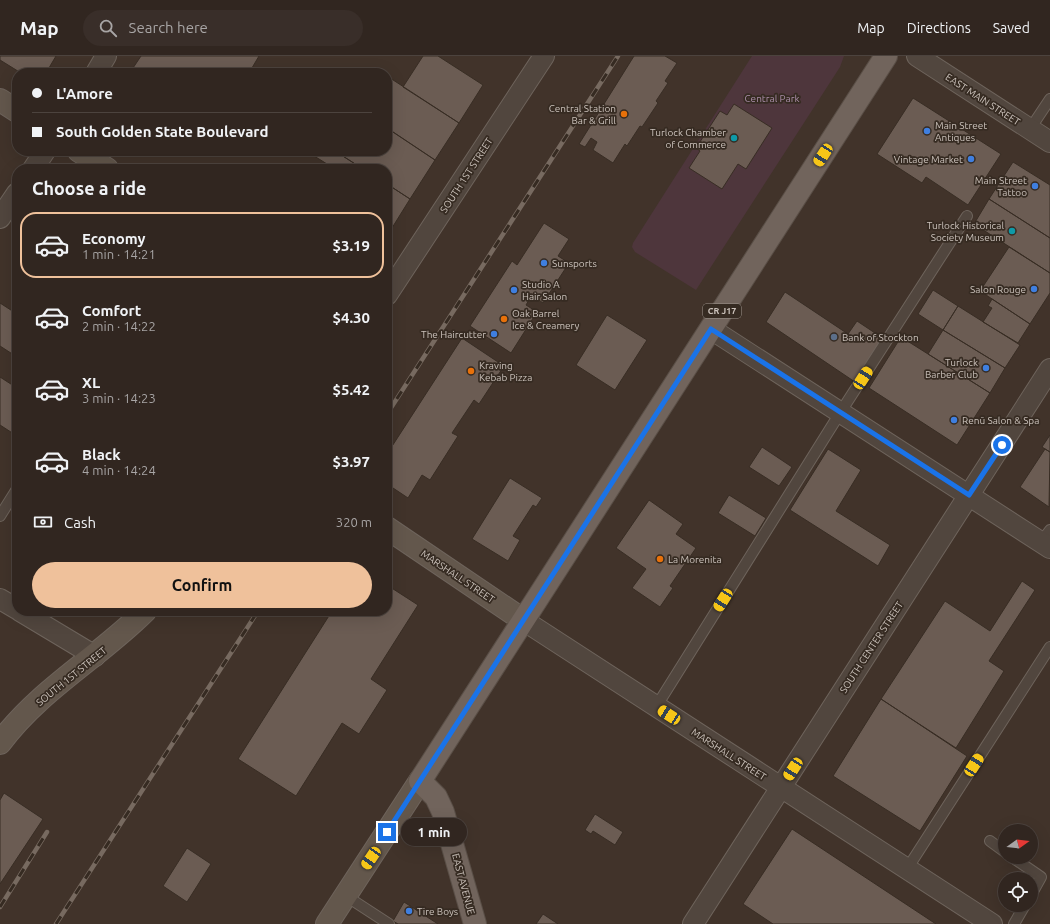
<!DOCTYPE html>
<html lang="en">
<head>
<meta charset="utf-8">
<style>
  body { margin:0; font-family:Ubuntu,sans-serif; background:#392e29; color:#f1f3f6; height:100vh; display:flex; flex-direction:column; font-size:15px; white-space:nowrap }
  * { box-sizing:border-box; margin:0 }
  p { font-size:13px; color:#a8a5a5 }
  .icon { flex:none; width:22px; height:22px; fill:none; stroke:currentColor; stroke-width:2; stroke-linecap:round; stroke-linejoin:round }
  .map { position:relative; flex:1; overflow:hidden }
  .sheet { position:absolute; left:12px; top:108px; width:380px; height:452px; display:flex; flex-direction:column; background:#312620; border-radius:16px; box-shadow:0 4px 16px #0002,0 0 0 1px #4c433e }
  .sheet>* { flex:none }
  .top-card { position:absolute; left:12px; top:12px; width:380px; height:88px; border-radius:16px; box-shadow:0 4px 16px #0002,0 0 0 1px #4c433e; display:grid; align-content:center; height:88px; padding:0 20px; background:#312620 }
  .needle { width:26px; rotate:75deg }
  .fabs { position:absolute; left:998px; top:768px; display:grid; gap:8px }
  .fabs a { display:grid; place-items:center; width:40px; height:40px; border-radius:50%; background:#312620; box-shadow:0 4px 16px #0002,0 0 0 1px #4c433e; font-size:20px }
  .end { position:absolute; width:18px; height:18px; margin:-9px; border:5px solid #1a73e8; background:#fff; box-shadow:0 0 0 2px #fff }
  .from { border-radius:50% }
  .bubble { position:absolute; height:28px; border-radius:14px; background:#312620; box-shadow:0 4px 16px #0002,0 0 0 1px #4c433e; font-size:13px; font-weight:700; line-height:28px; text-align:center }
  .car { position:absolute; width:12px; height:24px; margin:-12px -6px; border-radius:5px; box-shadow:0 0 3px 1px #0007; background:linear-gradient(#f5c518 24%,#345 0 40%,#f5c518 0 76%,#345 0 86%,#f5c518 0) }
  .top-card b { display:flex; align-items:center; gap:14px; height:38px; font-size:15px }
  .top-card b+b { border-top:1px solid #4c433e }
  .top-card i { width:10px; height:10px; background:#f1f3f6 }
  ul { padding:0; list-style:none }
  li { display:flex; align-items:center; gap:12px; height:66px; margin:0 8px 6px; padding:0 12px; border:2px solid transparent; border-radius:16px }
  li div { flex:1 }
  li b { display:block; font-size:15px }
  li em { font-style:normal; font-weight:700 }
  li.current { border-color:#efc19b }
  li>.icon { width:36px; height:36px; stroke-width:1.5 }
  h2 { padding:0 20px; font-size:18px; line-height:48px }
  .pay { display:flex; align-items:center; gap:10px; height:44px; padding:0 20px; font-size:15px }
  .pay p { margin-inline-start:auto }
  .cta { display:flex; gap:8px; margin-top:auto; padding:8px 20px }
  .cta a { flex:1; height:46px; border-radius:24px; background:#efc19b; color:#111; font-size:16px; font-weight:700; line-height:46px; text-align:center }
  header { display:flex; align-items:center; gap:24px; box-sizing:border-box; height:56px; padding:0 20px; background:#312620; border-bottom:1px solid #4c433e }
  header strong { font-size:19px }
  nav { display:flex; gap:22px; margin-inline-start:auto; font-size:14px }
  .search { width:280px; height:36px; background:#392e29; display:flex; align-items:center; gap:10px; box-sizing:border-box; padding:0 14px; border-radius:22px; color:#a8a5a5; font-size:15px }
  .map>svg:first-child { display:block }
  .green { fill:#4e363c }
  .building { fill:#6b5c53; stroke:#382d24 }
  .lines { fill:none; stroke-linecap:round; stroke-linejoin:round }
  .lane-casing { stroke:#6e645c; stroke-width:12 }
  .street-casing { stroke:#6e645c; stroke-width:22 }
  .secondary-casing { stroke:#6e645c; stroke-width:24 }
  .primary-casing { stroke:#5a4f47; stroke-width:24 }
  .lane { stroke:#51463e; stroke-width:10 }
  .street { stroke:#51463e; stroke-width:20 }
  .secondary { stroke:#63574c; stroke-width:22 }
  .primary { stroke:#71645c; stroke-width:22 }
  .rail-casing { stroke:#776a60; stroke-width:4.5 }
  .rail { stroke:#362b22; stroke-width:3; stroke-dasharray:9; stroke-linecap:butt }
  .route { stroke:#1a73e8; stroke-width:5 }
  .food-dot { fill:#e8710a; stroke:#362b22; stroke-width:1.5 }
  .shop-dot { fill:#3f7fe0; stroke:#362b22; stroke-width:1.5 }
  .culture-dot { fill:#0f9aa8; stroke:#362b22; stroke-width:1.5 }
  .service-dot { fill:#5c6f8a; stroke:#362b22; stroke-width:1.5 }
  .labels { text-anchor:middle; stroke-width:3.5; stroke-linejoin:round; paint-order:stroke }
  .shield { fill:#362b22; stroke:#9e958d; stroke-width:1 }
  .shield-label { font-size:9px; font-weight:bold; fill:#cbc2bb }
  .park-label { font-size:10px; fill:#ad90ac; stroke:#362b22 }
  .street-label { font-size:10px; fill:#cbc2bb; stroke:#362b22 }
  .poi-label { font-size:10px; fill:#cbc2bb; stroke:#362b22; text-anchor:start }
</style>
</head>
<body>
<header>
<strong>Map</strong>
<div class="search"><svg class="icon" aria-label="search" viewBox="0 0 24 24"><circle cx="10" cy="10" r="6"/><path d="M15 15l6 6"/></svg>Search here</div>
<nav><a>Map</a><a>Directions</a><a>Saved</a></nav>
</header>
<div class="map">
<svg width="1050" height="868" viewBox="0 0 1050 868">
  <rect width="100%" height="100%" fill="#41332a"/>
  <path class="green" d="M752,0h92l-4,11 -144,223 -61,-38 -3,-5 1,-4z"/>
  <path class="building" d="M0,0h56l-10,17h-25l-21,-13z
    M141,0h118l-10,17h-107l-9,-5z
    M423,0h15l45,29 -24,38 -56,-36z
    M634,0h31l12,7 -12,18 3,2 -12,18 2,2 -16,24 -2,-1 -13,20 -2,-2 -12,19 -20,-13 4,-8 -6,-4 -6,9 -6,-3z
    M387,20l72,47 -24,37 -48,-32z
    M913,42l88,56 -33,51 -42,-28 -4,6 -45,-29z
    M734,48l38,24 -26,41 -8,-5 -16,25 -33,-21 11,-17 -4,-3 24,-37 7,4z
    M387,72l48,32 -25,39 -23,-15v-15h-24l-28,-18h52z
    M313,95h22l28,18h-39l3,-5 -16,-10z
    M1013,106l37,23v53l-61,-39z
    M387,128l23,15 -23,37z
    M989,143l61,39v35l-76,-49z
    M544,167l25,16 -11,17 11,7 -26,40 -11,-8 -6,10 11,7 -26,41 -41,-27 42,-65 5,4z
    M1009,191l41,26v20l-20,31 -50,-33z
    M933,234l25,16 -15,24 -25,-16z
    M785,236l63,42 9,-13 27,18 -29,43 -89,-60z
    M992,243l38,25 -12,19 -35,-21 9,-14 -4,-2z
    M0,247l17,11v43l-17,-11z
    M958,250l62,39 -15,23 -62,-38z
    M607,259l40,25 -32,50 -39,-25z
    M943,274l62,38 -15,25 -62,-39z
    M901,281l89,56 -33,52 -88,-57z
    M462,282l42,28 -25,38 -5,-4 -22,33 6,3 -28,44 -8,-5 -14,23 -21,-14v-30z
    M0,321l17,11v48l-17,-11z
    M1050,379v17l-8,-5z
    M762,391l30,20 -13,19 -30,-19z
    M828,393l33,21 -25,41 54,34 -12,21 -88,-56z
    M1045,393l5,3 -1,55 -29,-20z
    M510,422l32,20 -6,9 -3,-2 -20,31 7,4 -12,21 -36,-22z
    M729,439l37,23 -11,18 -37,-23z
    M649,444l34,24 -7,10 20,14 -26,38 3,2 -13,19 -28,-19 14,-19 -30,-21z
    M1022,525l13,9 -46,71 15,10 -48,77 -75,-49 64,-98 45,30z
    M387,529l31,20 -47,74 16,11 -28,44 -17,-11 -46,73 -58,-37 94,-148h55z
    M881,643l86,57 -47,75 -87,-55z
    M4,737l39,26 -43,65v-84z
    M595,758l28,18 -8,13 -22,-14 -2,3 -6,-4z
    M792,773l144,95h-163l-30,-20z
    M187,792l24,16 -24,38 -24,-16z
    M404,846l34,22h-40l-5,-3z
    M543,858l15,10h-22z"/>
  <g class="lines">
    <g class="lane-casing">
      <path id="lane" d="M1030,73l20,-30
        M0,460l17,-27
        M1041,486l9,-12
        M656,651l184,-294 127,-197
        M990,785l15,11
        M1012,801l29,20 -10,18
        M907,813l143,-222
        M346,840l43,28
        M1014,868l11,-19"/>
    </g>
    <g class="street-casing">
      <path id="street" d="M917,0l133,86
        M96,17l10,-17
        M33,113l12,-18
        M0,162l17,-25
        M387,239l157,-239
        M711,273l339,219
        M0,543l17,10
        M20,555l75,45
        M523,564l469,304
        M693,868l357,-555"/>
    </g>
    <g class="secondary-casing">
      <path id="secondary" d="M0,44l17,11
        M79,95l28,18
        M387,472l136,92
        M0,687c39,-53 99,-86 145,-132
        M327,868l93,-143"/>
    </g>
    <g class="primary-casing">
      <path id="primary" d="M475,868l-32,-112 -7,-15 -16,-16 466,-725"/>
    </g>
    <use href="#lane" class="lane"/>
    <use href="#street" class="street"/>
    <use href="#secondary" class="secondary"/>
    <use href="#primary" class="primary"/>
    <g class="rail-casing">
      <path id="rail" d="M387,358l231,-358
        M0,851l47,-75
        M56,868l202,-313"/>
    </g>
    <use href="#rail" class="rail"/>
  </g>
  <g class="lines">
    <path class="route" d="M387,776l324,-503 258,166 33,-50"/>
  </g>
  <g class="food-dot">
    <circle cx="624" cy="58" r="4"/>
    <circle cx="504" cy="263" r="4"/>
    <circle cx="471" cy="315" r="4"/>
    <circle cx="660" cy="503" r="4"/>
  </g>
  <g class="shop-dot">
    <circle cx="927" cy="75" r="4"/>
    <circle cx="971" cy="103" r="4"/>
    <circle cx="1035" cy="130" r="4"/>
    <circle cx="544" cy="207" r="4"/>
    <circle cx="1034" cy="233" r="4"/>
    <circle cx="514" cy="234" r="4"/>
    <circle cx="494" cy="278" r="4"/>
    <circle cx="986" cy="312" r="4"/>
    <circle cx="954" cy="364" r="4"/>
    <circle cx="409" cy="855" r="4"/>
  </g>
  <g class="culture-dot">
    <circle cx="734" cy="82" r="4"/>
    <circle cx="1012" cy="175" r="4"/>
  </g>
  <circle class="service-dot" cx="834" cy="281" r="4"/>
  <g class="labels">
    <rect class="shield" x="703" y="248" width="38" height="14" rx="3"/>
    <g class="shield-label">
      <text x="722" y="258">CR J17</text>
    </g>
    <g class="park-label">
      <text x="772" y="46">Central Park</text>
    </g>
    <g class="street-label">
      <text transform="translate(983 43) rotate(33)" y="4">EAST MAIN STREET</text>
      <text transform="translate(466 119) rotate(-57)" y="4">SOUTH 1ST STREET</text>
      <text transform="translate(458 520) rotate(34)" y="4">MARSHALL STREET</text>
      <text transform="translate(871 591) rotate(-57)" y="4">SOUTH CENTER STREET</text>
      <text transform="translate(71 620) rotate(-39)" y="4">SOUTH 1ST STREET</text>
      <text transform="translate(729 698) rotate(33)" y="4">MARSHALL STREET</text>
      <text transform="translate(464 828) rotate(75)" y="4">EAST AVENUE</text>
    </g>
    <g class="poi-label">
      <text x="616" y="56" text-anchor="end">Central Station<tspan x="616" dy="12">Bar &amp; Grill</tspan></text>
      <text x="935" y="73">Main Street<tspan x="935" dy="12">Antiques</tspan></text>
      <text x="726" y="80" text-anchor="end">Turlock Chamber<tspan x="726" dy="12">of Commerce</tspan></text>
      <text x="963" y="107" text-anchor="end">Vintage Market</text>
      <text x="1027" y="128" text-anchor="end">Main Street<tspan x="1027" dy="12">Tattoo</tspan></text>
      <text x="1004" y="173" text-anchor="end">Turlock Historical<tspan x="1004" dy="12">Society Museum</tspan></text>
      <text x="552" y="211">Sunsports</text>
      <text x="522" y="232">Studio A<tspan x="522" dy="12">Hair Salon</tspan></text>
      <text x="1026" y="237" text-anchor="end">Salon Rouge</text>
      <text x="512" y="261">Oak Barrel<tspan x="512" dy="12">Ice &amp; Creamery</tspan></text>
      <text x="486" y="282" text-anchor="end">The Haircutter</text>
      <text x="842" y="285">Bank of Stockton</text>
      <text x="978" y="310" text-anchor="end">Turlock<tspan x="978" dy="12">Barber Club</tspan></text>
      <text x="479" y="313">Kraving<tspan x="479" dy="12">Kebab Pizza</tspan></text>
      <text x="962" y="368">Renū Salon &amp; Spa</text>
      <text x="668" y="507">La Morenita</text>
      <text x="417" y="859">Tire Boys</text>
    </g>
  </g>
</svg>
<div class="fabs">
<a><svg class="needle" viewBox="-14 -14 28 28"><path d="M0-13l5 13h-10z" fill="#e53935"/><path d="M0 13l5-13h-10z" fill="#a8a5a5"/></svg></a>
<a><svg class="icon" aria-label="locate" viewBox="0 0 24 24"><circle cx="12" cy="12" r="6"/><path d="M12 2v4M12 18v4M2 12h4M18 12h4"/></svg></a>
</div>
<i class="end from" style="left:1002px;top:389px"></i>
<i class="end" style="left:387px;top:776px"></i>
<div class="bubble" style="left:401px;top:762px;width:66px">1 min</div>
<i class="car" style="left:823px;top:99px;rotate:213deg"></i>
<i class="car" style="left:863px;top:322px;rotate:33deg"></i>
<i class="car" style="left:723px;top:544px;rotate:212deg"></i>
<i class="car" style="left:669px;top:659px;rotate:303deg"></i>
<i class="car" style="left:974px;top:709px;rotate:33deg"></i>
<i class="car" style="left:793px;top:713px;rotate:213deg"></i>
<i class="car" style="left:371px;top:802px;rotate:214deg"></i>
<div class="top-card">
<b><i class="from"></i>L'Amore</b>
<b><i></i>South Golden State Boulevard</b>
</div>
<section class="sheet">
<h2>Choose a ride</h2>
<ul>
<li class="current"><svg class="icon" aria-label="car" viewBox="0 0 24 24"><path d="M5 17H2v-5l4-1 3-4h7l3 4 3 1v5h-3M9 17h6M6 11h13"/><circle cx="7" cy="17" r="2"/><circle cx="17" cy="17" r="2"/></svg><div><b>Economy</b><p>1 min · 14:21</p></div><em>$3.19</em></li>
<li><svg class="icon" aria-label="car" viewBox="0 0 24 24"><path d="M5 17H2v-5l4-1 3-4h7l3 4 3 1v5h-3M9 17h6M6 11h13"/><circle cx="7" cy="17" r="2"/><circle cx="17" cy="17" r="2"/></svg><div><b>Comfort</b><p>2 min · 14:22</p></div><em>$4.30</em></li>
<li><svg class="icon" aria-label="car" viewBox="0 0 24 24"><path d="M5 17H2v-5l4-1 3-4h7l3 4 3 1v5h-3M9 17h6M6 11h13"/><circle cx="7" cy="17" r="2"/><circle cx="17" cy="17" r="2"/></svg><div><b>XL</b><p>3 min · 14:23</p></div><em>$5.42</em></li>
<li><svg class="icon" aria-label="car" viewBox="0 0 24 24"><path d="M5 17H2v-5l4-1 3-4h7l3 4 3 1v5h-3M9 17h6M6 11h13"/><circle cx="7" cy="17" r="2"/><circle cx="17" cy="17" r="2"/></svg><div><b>Black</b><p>4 min · 14:24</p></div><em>$3.97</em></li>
</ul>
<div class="pay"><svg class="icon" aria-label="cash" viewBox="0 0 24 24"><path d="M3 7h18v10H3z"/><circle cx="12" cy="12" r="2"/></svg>Cash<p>320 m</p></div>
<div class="cta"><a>Confirm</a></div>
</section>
</div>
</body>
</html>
